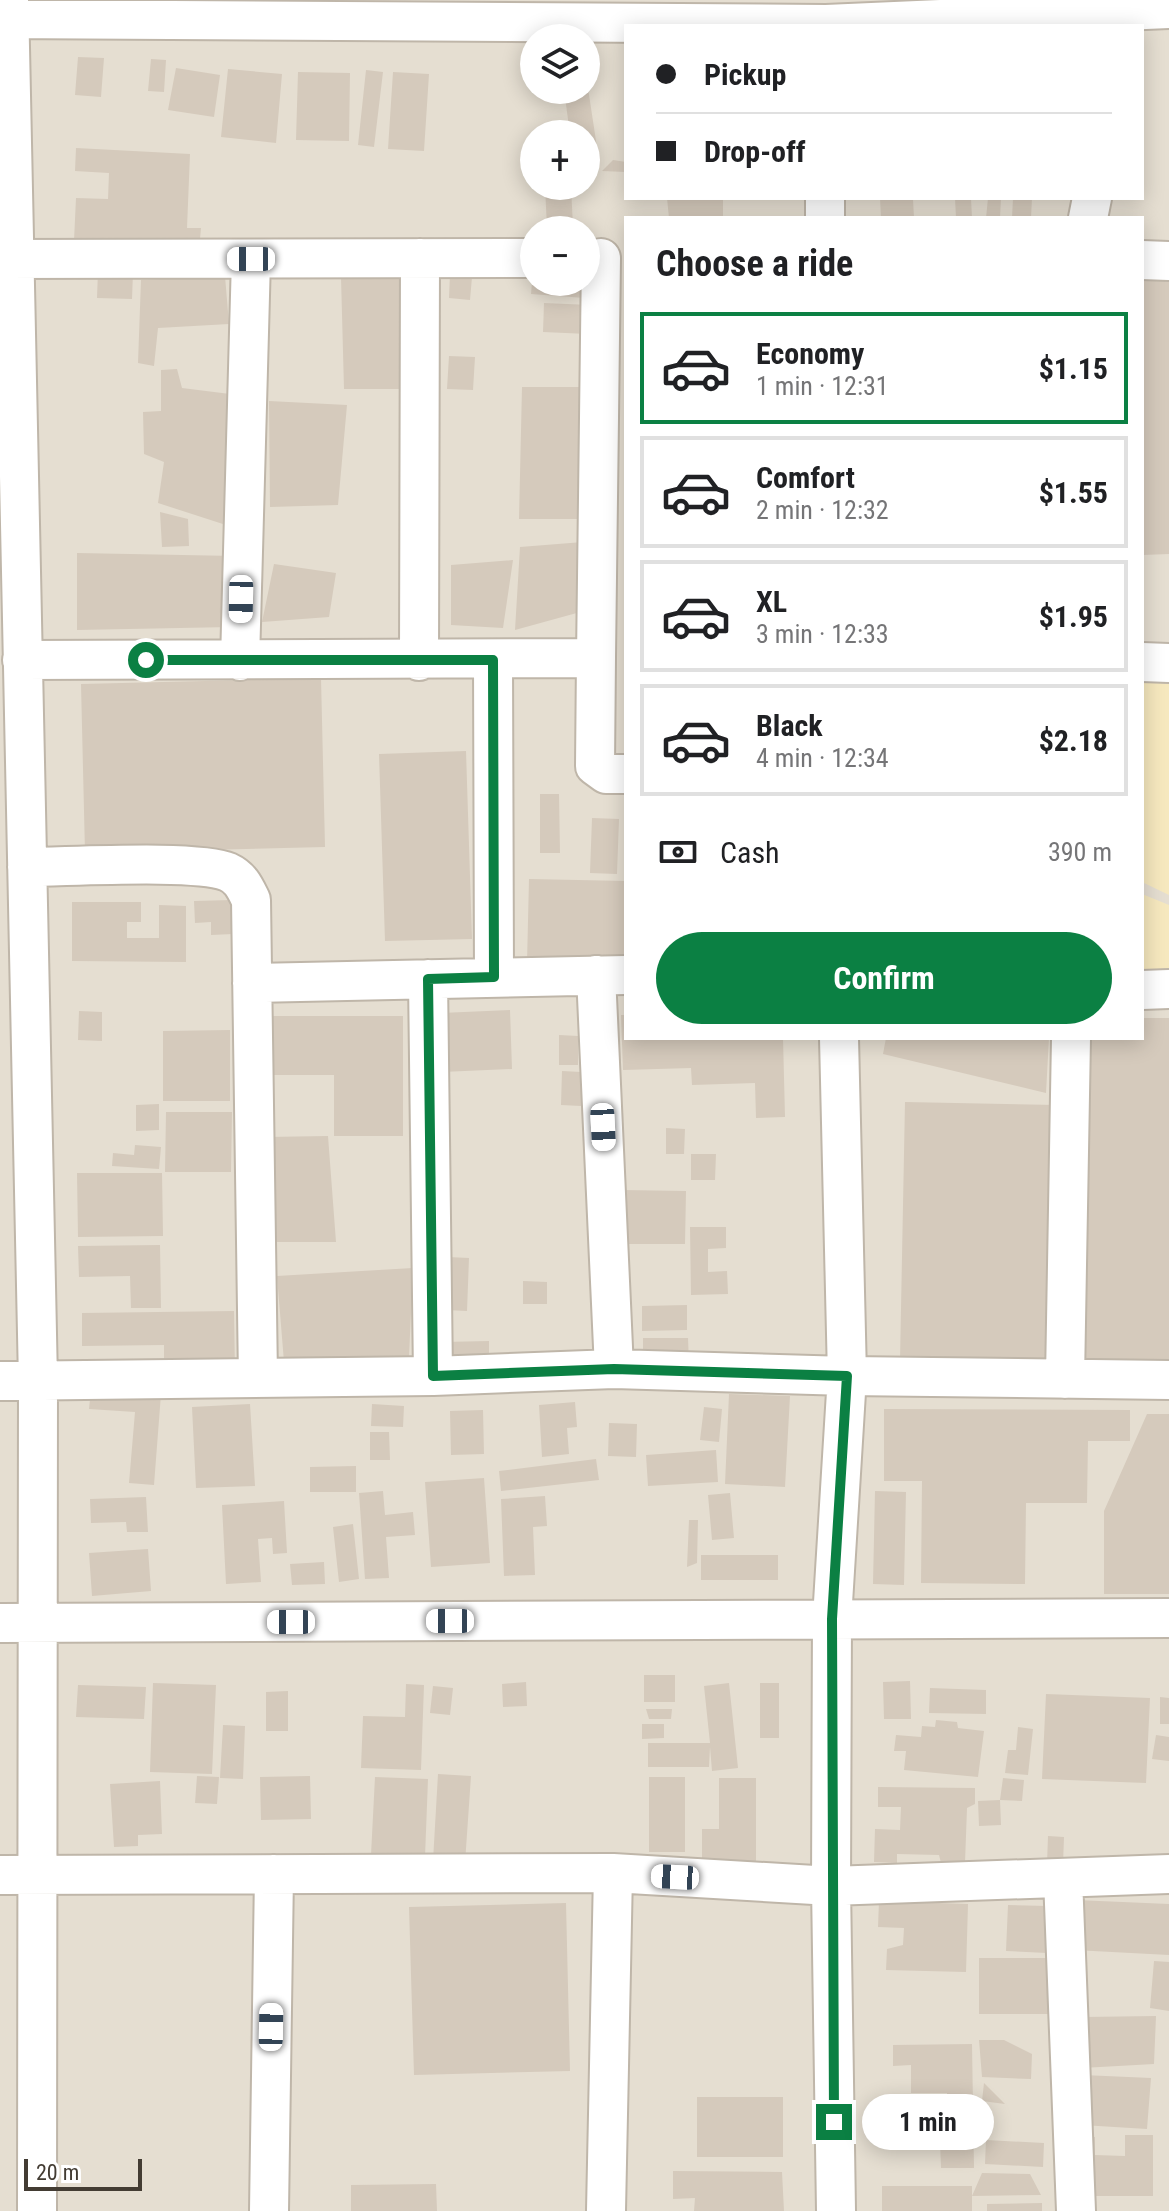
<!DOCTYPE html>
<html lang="en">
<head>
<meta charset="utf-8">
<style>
  body { margin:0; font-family:"Roboto Condensed",sans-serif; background:#f2f2f2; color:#202124; height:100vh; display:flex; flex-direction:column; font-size:30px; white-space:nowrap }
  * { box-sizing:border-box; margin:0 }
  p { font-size:26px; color:#757577 }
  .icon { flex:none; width:44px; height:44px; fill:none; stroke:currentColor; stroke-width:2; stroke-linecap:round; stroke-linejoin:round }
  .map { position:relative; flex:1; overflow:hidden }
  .sheet { position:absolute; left:624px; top:216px; width:520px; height:824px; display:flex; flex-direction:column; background:#fff; border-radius:0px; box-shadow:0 4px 20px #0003 }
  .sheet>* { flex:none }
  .hud { position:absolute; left:624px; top:24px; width:520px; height:176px; border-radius:0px; box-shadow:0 4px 20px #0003; display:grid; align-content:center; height:176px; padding:0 32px; background:#fff }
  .fabs { position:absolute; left:520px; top:24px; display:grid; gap:16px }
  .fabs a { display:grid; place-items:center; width:80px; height:80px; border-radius:50%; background:#fff; box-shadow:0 4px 20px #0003; font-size:40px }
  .scale { position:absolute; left:24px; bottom:20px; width:118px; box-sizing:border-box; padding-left:8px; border:4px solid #433c33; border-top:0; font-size:22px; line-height:28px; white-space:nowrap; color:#433c33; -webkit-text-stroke:6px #fff; paint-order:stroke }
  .end { position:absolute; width:36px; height:36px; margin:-18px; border:10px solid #0b8043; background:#fff; box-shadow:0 0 0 4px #fff }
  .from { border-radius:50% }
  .bubble { position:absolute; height:56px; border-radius:28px; background:#fff; box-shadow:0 4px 20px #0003; font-size:26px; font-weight:700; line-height:56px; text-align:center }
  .car { position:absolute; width:24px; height:48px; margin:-24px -12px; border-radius:10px; box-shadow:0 0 6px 2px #0007; background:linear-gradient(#fff 24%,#345 0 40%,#fff 0 76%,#345 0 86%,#fff 0) }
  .hud b { display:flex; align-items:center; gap:28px; height:76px; font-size:30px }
  .hud b+b { border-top:2px solid #e0e0e0 }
  .hud i { width:20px; height:20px; background:#202124 }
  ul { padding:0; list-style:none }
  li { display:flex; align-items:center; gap:24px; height:112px; margin:0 16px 12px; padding:0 16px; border:4px solid #e0e0e0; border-radius:0px }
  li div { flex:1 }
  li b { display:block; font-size:30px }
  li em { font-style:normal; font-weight:700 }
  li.current { border-color:#0b8043 }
  li>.icon { width:72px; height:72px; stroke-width:1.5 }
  h2 { padding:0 32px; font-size:36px; line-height:96px }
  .pay { display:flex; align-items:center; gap:20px; height:88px; padding:0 32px; font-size:30px }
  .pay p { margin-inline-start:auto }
  .primary-button { display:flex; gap:16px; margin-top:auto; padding:16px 32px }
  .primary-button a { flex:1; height:92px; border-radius:48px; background:#0b8043; color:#fff; font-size:32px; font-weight:700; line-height:92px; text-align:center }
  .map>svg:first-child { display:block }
  .residential { fill:#e5ded1; fill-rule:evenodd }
  .sand { fill:#f6e8be }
  .building { fill:#d5cabc }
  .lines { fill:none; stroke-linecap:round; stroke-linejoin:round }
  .minor-casing { stroke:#bfb6a9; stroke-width:42 }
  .minor { stroke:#fff; stroke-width:38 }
  .route { stroke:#0b8043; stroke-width:10 }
</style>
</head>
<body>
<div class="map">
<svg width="1169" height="2211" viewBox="0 0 1169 2211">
  <rect width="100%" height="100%" fill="#f1ece3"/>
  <path class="residential" d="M0,0h1169v2211h-1169zM626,26h516v172h-516zM534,38h52v52h-52zM534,134h52v52h-52zM626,218h516v820h-516zM534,230h52v52h-52z"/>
  <path class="sand" d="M1142,671l27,2v222l-27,-13z
    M1142,894l27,11v76l-27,1z"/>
  <path class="building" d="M78,57l26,1 -3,39 -26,-2z
    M151,59l15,1 -2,32 -16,-1z
    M176,68l44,7 -6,42 -46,-7z
    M228,69l54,5 -6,69 -55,-6z
    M366,70l17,2 -9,75 -16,-2z
    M298,72l52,1 -1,68 -53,-1z
    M393,72l36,2 -5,77 -36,-2z
    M586,75l12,79 -12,1v-21h-16l-6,-44h22z
    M76,148l114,6 -3,74h14l-1,11h-9l-1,7 -116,-5 2,-43 32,1 1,-26 -34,-2z
    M613,160l13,2v10l-24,-1z
    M545,186h26l2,41 -26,1z
    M667,198h56v20h-54z
    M880,198l33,1 1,19h-33z
    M955,198h16l1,20h-16z
    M988,198h13l-1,20h-14z
    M1013,198h19l-1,20h-19z
    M98,271l35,1 -1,27 -35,-1z
    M417,274l-8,115h-65l-3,-112z
    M450,274l22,3 -2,23 -21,-2z
    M225,276l4,48 -71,4 -4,38 -16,-3 3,-83z
    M1169,279v275l-27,1v-274z
    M532,282h54l-1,16 -54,-4z
    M544,303l46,2 -2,29 -45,-2z
    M449,356l26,1 -2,33 -26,-1z
    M177,369l5,19 48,6 -4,131 -68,-22 6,-41 -20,-8 -1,-42 18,-1v-41z
    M522,387h67l-8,132h-62z
    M269,401l78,4 -9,100 -68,2z
    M160,512l28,7 1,27 -27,1z
    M583,542l1,69 -69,19 5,-83z
    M77,553l158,3 -4,71 -154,3z
    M513,560l-10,68 -52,-3v-60z
    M274,564l62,9 -7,44 -67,5z
    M321,678l4,169 -240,6 -4,-169z
    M466,751l6,188 -87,2 -6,-187z
    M540,794h19l1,59h-20z
    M592,818l27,1 -2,55 -27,-1z
    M529,879l97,2v84l-99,-2z
    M232,900l1,34 -22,1v-13l-16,1 -1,-22z
    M72,902h69v20h-14v16h32v-33l27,1v56l-114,-1z
    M510,1010l2,59 -70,3 -1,-59z
    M79,1011l23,1v29l-24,-1z
    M621,1015h5v23h157l2,79 -29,1 -1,-35 -63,2 -1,-17 -68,2z
    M272,1016h131v120h-69v-61h-62z
    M1142,1018h27v345l-85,1 -3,-326h61z
    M230,1030v71h-67v-70z
    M559,1035l19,1v29h-19z
    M886,1038h163l-3,55 -163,-39z
    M562,1071l19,1v34l-20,-1z
    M905,1102l151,3 -5,259 -151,-3z
    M159,1104v26l-23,1v-26z
    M166,1112h66l-1,60h-66z
    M666,1128l19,1 -1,25h-18z
    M328,1136l8,106h-67l-3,-105z
    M135,1145l26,2 -2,22 -47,-3 1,-13 21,2z
    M691,1154h25l-1,26h-24z
    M77,1173h85l1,63 -85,1z
    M622,1190l64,1 -1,53h-64z
    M690,1227h36v21l-18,1v23l19,-1 1,23 -37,1z
    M160,1245l1,63h-30l-1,-32 -51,1 -1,-31z
    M448,1257l21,1 -2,53 -21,-1z
    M413,1268l-4,89 -125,5 -7,-86z
    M523,1281l24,1v22h-24z
    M687,1305v25l-45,1v-25z
    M234,1311l1,63 -71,1v-30l-82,1v-33z
    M643,1338h45l1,25 -46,1z
    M489,1341v25l-46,1v-25z
    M91,1389l70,5 -7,91 -25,-2 6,-71 -46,-3z
    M729,1394l61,2 -5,91 -60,-3z
    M575,1402l2,25 -10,1 2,26 -27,3 -3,-52z
    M250,1404l5,82 -59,2 -4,-81z
    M372,1404l32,2 -1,21 -32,-1z
    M704,1407l18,2 -3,33 -19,-2z
    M884,1409l246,1v31h-42l-1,62h-61l-1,81 -104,-1 1,-102h-38z
    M483,1410l1,44 -33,1 -1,-44z
    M1147,1414h22v180h-65v-83z
    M609,1423l28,1 -1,33 -28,-1z
    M370,1432h19l1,28h-20z
    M716,1450l2,32 -70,4 -2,-31z
    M596,1459l3,21 -98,11 -2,-20z
    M356,1466v26h-46v-25z
    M484,1478l6,85 -59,4 -6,-85z
    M383,1491l2,24 28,-3 2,23 -29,2 3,41 -24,1 -6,-86z
    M875,1491l31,1 -2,93 -31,-1z
    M730,1493l4,45 -22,2 -4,-45z
    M545,1496l2,30 -14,1 2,48 -31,1 -3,-77z
    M146,1497l2,35h-21l-1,-10 -35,1 -1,-24z
    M284,1501l3,52 -14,1 -1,-16 -14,1 3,43 -35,2 -4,-79z
    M689,1520h9l-1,43 -10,4z
    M353,1524l6,55 -20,3 -6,-55z
    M148,1549l3,42 -59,5 -3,-43z
    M701,1555h77v25h-77z
    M324,1562l1,22 -33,1 -2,-21z
    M644,1675h31v27h-31z
    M910,1681l1,38h-27l-1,-37z
    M526,1682l1,24 -24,1 -1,-23z
    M153,1683l63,2 -4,89 -62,-2z
    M729,1683l9,85 -26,3 -2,-24 -1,20h-61v-24h62l-6,-57z
    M760,1683h19v55h-19z
    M406,1684l18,1 -3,85 -60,-2 2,-52 42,1z
    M78,1685l68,2 -2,32 -68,-2z
    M433,1686l20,2 -3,27 -20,-2z
    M930,1688l56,2v24l-57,-1z
    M288,1691v40h-22v-39z
    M1046,1694l104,4 -4,85 -104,-4z
    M1160,1697l9,1v26h-9z
    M646,1709h26l-1,10h-22z
    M936,1720l21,2 1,6 26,3 -6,46 -74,-7 2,-19h-12l2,-16 25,2 1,-11 13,1z
    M642,1724h22v14l-22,1z
    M223,1725l22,1 -2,53 -23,-1z
    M1018,1727l15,2 -5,46 -23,-2 3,-23h8z
    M1156,1735l13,2v24l-17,-2z
    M438,1774l33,2 -6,87 -32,-2z
    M197,1776l22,1 -2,27 -22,-1z
    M310,1776l1,43 -50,1 -1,-43z
    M375,1777l53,2 -3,78 -54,-2z
    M649,1777h36v75h-36z
    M719,1778h37v84h-54v-33h17z
    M1003,1778l21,2 -2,21 -22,-1z
    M160,1781l2,53 -24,1v11l-24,1 -4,-63z
    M878,1787l97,1v16l-8,4 -2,55h-24l-2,-8 -42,-1v9l-23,-1 1,-33 25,1 1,-23h-23z
    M1000,1800l1,25 -22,1 -1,-25z
    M1048,1836l16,1 -1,27h-16z
    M1076,1900l93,4v51l-95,-5z
    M879,1901l89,3 -2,68 -80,-2 1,-21 16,-4 1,-17 -26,-1z
    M566,1903l4,168 -156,4 -5,-168z
    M1008,1905l40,1 -1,47 -41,-2z
    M979,1958h69v56h-69z
    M1154,1961l15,1v49l-19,-3z
    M1156,2016l-2,48 -72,4 1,-51z
    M979,2040h25l28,14 -1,25 -49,-2z
    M972,2044l2,124h-33l-1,-26h-25v-23h32v-26h-36v-28l-18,1v-21z
    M1083,2075l68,3 -4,51 -65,-4z
    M984,2083l21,21 -23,-3z
    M697,2097h86v60h-86z
    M1125,2135h28v61h-68v-59h10v18l30,1z
    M986,2140l58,3 -1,24 -58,-3z
    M673,2171l109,1 2,39h-90l1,-13 -22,1z
    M982,2173l48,1 11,21 -69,1z
    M436,2184l1,27h-86v-26z
    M882,2186h90v25h-90z
    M1042,2203v8h-55v-7z"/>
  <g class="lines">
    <g class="minor-casing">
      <path id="minor" d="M9,0l29,1381 -1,830
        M0,19l826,5 343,-15
        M825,218v-20
        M1088,218l4,-20
        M0,259l534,-1
        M1142,260l27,1
        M596,658l-1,108 11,8h20
        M22,660l574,-2 5,-400
        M493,660l1,317
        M240,661l11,-402
        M419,661l1,-403
        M1142,662l27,1
        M27,867c40,0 171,-8 201,5 13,6 17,16 23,28l7,478
        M596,975l18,394
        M428,979l5,397
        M252,983l374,-8
        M1142,990l27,-1
        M1065,1379l6,-341
        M0,1381l433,-5 181,-7 233,7 322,4
        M0,1623l1169,-5
        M0,1875l613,-2 218,13 338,-12
        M1063,1878l13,333
        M269,2211l5,-337
        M606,2211l7,-338
        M836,2211l-5,-325 1,-267 15,-243 -8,-338"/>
    </g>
    <use href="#minor" class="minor"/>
  </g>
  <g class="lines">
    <path class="route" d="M146,660h347l1,317 -66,2 5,397 181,-7 233,7 -15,243 2,503"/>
  </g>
</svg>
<div class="fabs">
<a><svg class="icon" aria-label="layers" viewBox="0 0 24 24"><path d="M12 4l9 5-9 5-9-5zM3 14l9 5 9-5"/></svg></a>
<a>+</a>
<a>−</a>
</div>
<div class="scale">20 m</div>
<i class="end from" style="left:146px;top:660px"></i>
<i class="end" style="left:834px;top:2122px"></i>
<div class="bubble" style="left:862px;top:2094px;width:132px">1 min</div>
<i class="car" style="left:251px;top:259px;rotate:270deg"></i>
<i class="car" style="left:241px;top:599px;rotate:181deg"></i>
<i class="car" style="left:603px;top:1127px;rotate:177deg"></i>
<i class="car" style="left:450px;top:1621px;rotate:270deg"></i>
<i class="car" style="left:291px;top:1622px;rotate:270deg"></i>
<i class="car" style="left:675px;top:1877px;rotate:273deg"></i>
<i class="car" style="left:271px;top:2027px;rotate:1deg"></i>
<div class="hud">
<b><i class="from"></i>Pickup</b>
<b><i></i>Drop-off</b>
</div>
<section class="sheet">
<h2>Choose a ride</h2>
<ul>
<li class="current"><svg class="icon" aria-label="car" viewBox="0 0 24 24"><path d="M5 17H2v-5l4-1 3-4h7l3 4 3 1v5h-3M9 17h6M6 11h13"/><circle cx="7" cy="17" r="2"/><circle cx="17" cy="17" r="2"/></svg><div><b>Economy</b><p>1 min · 12:31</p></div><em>$1.15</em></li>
<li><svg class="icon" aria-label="car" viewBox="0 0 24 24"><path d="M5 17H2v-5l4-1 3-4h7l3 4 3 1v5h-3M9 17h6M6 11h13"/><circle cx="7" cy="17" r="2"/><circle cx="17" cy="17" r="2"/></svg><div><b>Comfort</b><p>2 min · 12:32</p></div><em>$1.55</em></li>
<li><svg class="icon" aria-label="car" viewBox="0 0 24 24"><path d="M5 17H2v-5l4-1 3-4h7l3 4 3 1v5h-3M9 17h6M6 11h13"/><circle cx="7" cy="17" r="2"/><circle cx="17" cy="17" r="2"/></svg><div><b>XL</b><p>3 min · 12:33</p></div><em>$1.95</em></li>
<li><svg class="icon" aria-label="car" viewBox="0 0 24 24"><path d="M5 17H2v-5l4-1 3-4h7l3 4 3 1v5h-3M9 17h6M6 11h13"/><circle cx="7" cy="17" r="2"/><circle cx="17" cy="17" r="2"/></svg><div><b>Black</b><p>4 min · 12:34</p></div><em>$2.18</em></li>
</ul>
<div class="pay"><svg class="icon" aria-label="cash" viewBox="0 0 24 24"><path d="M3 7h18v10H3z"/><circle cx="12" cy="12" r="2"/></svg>Cash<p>390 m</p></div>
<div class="primary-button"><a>Confirm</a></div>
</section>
</div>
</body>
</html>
